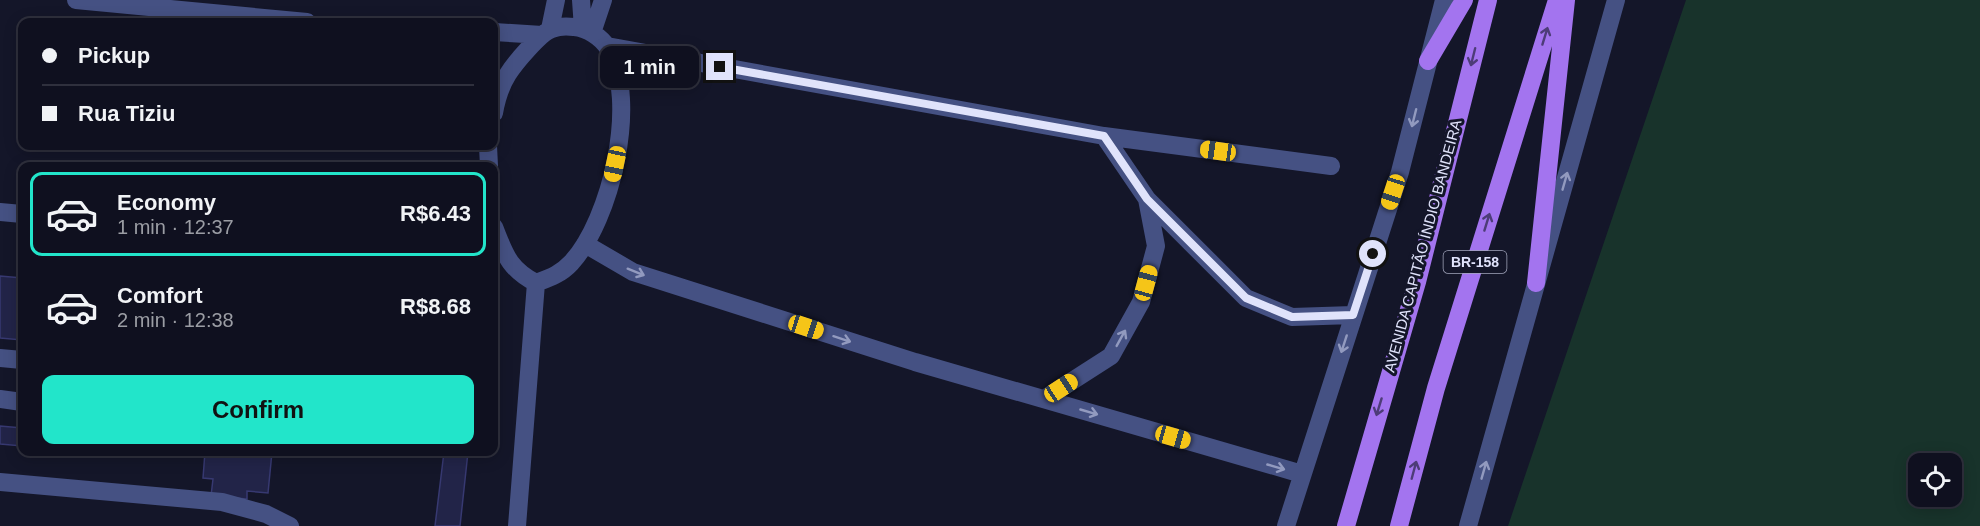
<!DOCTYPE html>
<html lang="en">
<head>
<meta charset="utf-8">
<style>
  body { margin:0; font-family:Helvetica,sans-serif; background:#1d1e2c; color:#f1f3f6; height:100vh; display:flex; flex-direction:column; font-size:22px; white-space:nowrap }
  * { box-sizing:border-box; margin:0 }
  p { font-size:20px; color:#9b9da4 }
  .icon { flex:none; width:33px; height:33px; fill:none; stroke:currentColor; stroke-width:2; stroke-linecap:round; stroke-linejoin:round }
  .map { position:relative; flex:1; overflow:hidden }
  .sheet { position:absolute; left:18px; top:162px; width:480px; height:294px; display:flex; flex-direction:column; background:#0f101f; border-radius:12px; box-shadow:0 3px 15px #0003,0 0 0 2px #2f303d }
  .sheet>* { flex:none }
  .banner { position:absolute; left:18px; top:18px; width:480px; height:132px; border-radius:12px; box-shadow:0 3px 15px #0003,0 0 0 2px #2f303d; display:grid; align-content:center; height:132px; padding:0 24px; background:#0f101f }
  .controls { position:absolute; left:1908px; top:453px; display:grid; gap:12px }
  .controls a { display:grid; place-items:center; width:54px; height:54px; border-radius:12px; background:#0f101f; box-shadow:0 3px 15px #0003,0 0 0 2px #2f303d; font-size:30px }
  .end { position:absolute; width:27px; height:27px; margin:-14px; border:8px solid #e0e3fb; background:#111; box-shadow:0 0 0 3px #111 }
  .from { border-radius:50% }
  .bubble { position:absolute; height:42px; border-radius:12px; background:#0f101f; box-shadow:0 3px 15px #0003,0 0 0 2px #2f303d; font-size:20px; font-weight:800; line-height:42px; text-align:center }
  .car { position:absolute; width:18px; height:36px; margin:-18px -9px; border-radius:8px; box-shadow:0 0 4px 2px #0007; background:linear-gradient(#f5c518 24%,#345 0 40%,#f5c518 0 76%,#345 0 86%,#f5c518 0) }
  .banner b { display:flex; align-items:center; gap:21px; height:57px; font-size:22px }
  .banner b+b { border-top:2px solid #2f303d }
  .banner i { width:15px; height:15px; background:#f1f3f6 }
  ul { padding:10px 0 0; list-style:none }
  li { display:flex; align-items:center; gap:18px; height:84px; margin:0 12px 9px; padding:0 12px; border:3px solid transparent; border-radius:12px }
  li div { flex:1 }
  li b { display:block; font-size:22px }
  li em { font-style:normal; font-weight:800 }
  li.current { border-color:#22e5ca }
  li>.icon { width:54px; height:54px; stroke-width:1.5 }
  .action { display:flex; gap:12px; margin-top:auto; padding:12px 24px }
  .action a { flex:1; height:69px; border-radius:12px; background:#22e5ca; color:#111; font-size:24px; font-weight:800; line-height:69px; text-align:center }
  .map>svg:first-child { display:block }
  .green { fill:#18332b; fill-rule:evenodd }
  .building { fill:#222448; stroke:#373971; stroke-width:1.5 }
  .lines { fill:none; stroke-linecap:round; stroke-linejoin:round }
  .minor { stroke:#455183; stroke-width:18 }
  .major { stroke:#a374ef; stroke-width:18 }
  .oneway { stroke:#4d3c78 }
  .oneway2 { stroke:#929abf }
  .route { stroke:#e0e3fb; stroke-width:8 }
  .labels { text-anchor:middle; stroke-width:6; stroke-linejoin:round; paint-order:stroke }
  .shield { fill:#141629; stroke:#a3a6bc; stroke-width:1.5 }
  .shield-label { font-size:14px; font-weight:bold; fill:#e0e3fb }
  .street-label { font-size:15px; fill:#e0e3fb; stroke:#141629 }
</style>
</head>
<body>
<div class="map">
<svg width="1980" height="526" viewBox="0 0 1980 526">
  <rect width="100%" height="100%" fill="#141629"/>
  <path class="green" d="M1686,0h294v526h-472zM1918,464h34v32h-34z"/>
  <path class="building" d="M0,276l22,2v62l-22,-2z
    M0,426l22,2v18l-22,-2z
    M128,452h26v4l-27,-1z
    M205,452h67l-4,41 -21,-2v8l-36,-3 2,-17 -10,-1z
    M444,452h24l-8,74h-25z"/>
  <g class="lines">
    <path class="minor" d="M76,0l231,22
      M581,0l2,28
      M550,29l6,-29
      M494,32l48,3
      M592,33l11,-33
      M607,46l497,90 43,63 99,99 46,19 61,-2
      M494,113c2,-12 7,-28 14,-39 7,-11 32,-41 44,-45 7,-3 14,-3 22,-2 13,1 27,10 34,21 31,53 3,172 -37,215 -10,11 -22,15 -35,20 -28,-15 -31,-29 -42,-56
      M1104,136l227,30
      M488,146l1,20
      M0,212l22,2
      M585,244l48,28 282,90 387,112
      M0,358l22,2
      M0,399l22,3
      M1044,399l67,-43 30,-54 15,-56 -9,-47
      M0,482l222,20 44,12 24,12
      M517,526l19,-243
      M1286,526l114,-354 44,-172
      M1468,526l148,-526"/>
    <path class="major" d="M1428,61l36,-61
      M1536,283l30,-283
      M1346,526l71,-244 71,-282
      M1399,526l37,-138 121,-388"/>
  </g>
  <defs><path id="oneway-shaft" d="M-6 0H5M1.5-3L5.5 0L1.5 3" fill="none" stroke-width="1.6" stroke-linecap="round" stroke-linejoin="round" transform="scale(1.5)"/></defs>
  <g class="oneway">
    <use href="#oneway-shaft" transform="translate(1545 36) rotate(-73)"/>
    <use href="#oneway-shaft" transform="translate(1473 57) rotate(104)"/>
    <use href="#oneway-shaft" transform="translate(1487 222) rotate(-73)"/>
    <use href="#oneway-shaft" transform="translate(1379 407) rotate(107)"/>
    <use href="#oneway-shaft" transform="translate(1414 470) rotate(-75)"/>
  </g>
  <g class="oneway2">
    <use href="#oneway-shaft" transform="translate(1414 118) rotate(104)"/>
    <use href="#oneway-shaft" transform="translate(1565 181) rotate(-74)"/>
    <use href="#oneway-shaft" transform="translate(636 272) rotate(22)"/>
    <use href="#oneway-shaft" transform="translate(1121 338) rotate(-61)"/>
    <use href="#oneway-shaft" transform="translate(842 339) rotate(18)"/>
    <use href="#oneway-shaft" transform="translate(1344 344) rotate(108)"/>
    <use href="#oneway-shaft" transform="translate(1089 412) rotate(16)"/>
    <use href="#oneway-shaft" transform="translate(1276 467) rotate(16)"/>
    <use href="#oneway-shaft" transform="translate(1484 470) rotate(-74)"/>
  </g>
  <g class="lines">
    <path class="route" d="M720,67l384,69 43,63 99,99 46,19 61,-2 20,-61"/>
  </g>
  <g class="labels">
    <rect class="shield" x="1443.5" y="251" width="63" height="22" rx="4.5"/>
    <g class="shield-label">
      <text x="1475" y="267">BR-158</text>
    </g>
    <g class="street-label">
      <text transform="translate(1423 246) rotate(-75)" y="5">AVENIDA CAPITÃO ÍNDIO BANDEIRA</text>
    </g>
  </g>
</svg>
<div class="controls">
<a><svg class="icon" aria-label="locate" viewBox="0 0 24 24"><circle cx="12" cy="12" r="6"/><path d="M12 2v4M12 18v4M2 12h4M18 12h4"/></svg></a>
</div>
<i class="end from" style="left:1373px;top:254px"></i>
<i class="end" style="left:720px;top:67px"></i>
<div class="bubble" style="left:600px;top:46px;width:99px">1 min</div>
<i class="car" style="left:1218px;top:151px;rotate:278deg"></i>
<i class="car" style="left:615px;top:164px;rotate:192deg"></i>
<i class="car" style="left:1393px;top:192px;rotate:198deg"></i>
<i class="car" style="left:1146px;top:283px;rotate:15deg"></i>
<i class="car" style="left:806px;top:327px;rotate:108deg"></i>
<i class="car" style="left:1061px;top:388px;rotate:57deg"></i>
<i class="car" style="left:1173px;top:437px;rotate:106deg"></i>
<div class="banner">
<b><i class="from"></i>Pickup</b>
<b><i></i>Rua Tiziu</b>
</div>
<section class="sheet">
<ul>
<li class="current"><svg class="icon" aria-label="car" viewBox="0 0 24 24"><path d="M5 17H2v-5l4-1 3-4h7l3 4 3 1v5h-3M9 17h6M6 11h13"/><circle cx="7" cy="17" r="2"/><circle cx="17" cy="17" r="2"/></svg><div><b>Economy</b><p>1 min · 12:37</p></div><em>R$6.43</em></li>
<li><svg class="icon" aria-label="car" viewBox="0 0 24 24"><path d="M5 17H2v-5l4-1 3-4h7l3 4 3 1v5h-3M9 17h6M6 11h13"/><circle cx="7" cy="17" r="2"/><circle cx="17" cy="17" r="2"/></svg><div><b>Comfort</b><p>2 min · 12:38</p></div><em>R$8.68</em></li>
</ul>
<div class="action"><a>Confirm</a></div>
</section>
</div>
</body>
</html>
